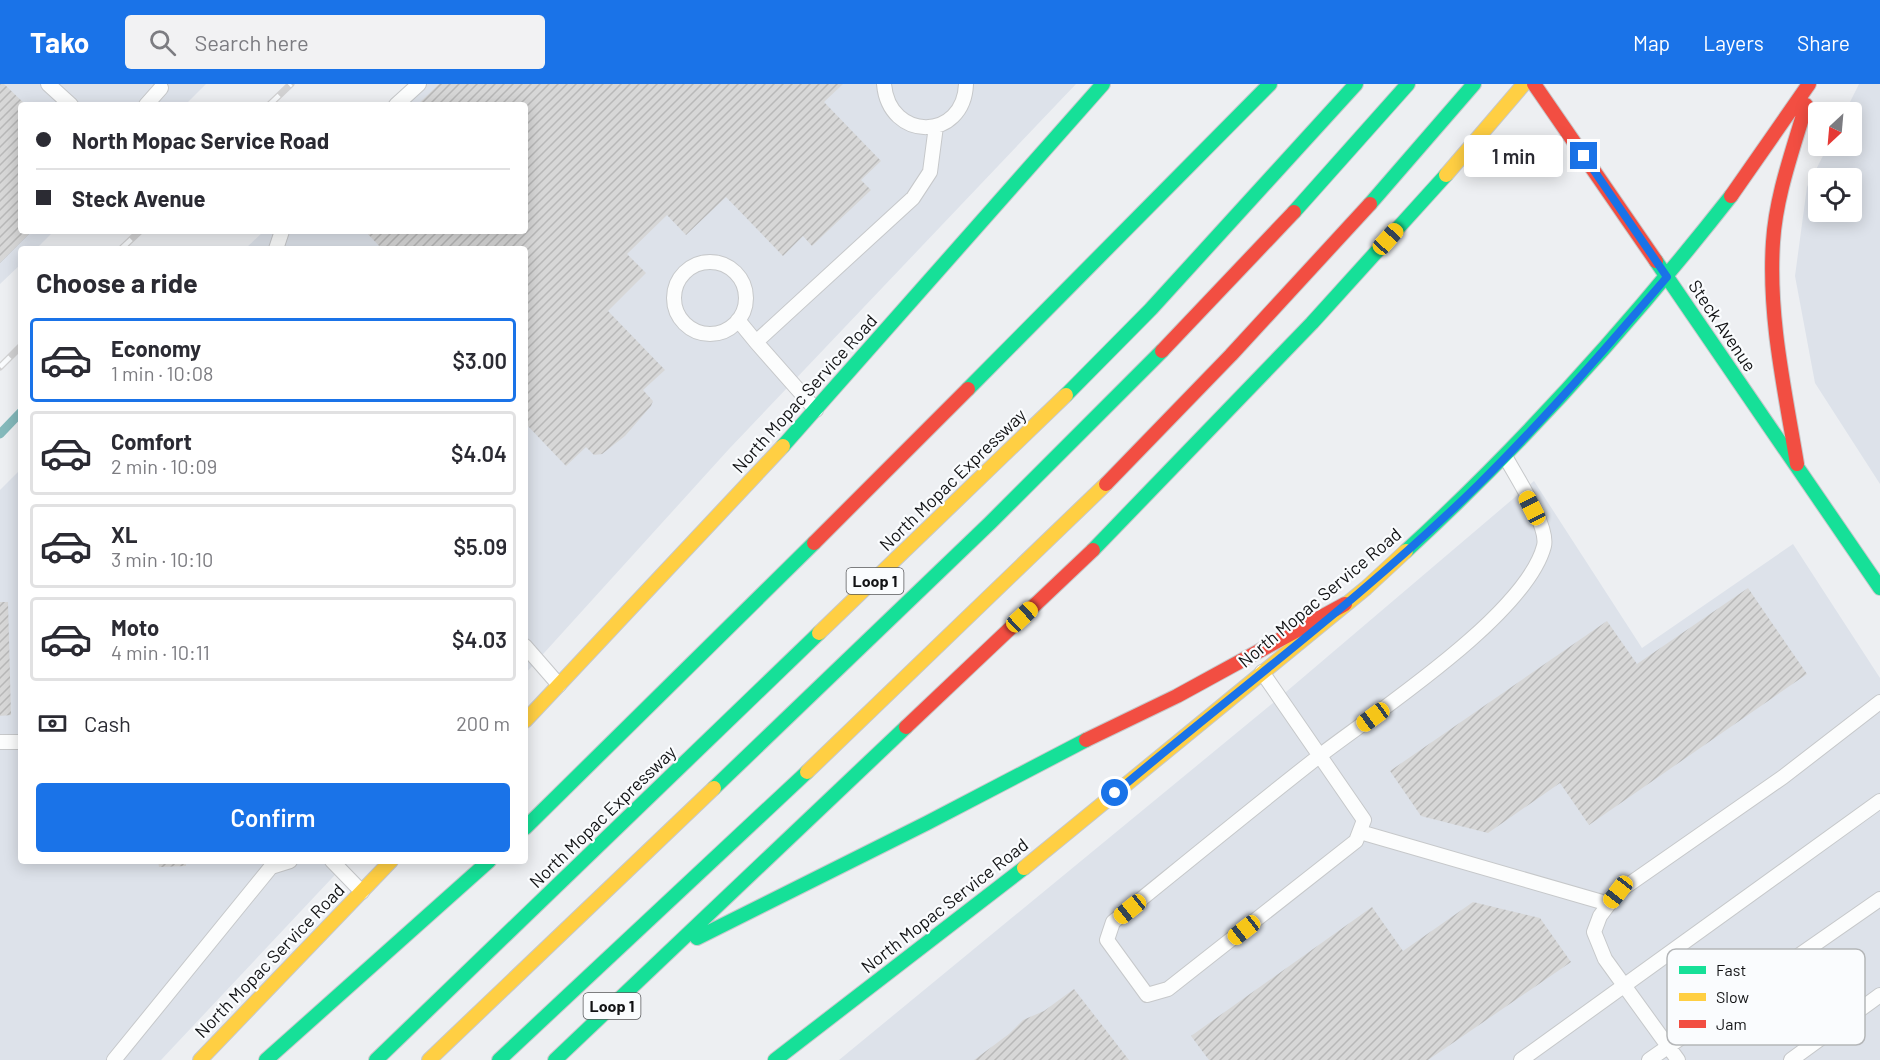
<!DOCTYPE html>
<html lang="en">
<head>
<meta charset="utf-8">
<style>
  body { margin:0; font-family:Barlow,sans-serif; background:#f2f2f3; color:#2b2b33; height:100vh; display:flex; flex-direction:column; font-size:22px; white-space:nowrap }
  * { box-sizing:border-box; margin:0 }
  p { font-size:20px; color:#7c7c81 }
  .icon { flex:none; width:33px; height:33px; fill:none; stroke:currentColor; stroke-width:2; stroke-linecap:round; stroke-linejoin:round }
  .map { position:relative; flex:1; overflow:hidden }
  .sheet { position:absolute; left:18px; top:162px; width:510px; height:618px; display:flex; flex-direction:column; background:#fff; border-radius:6px; box-shadow:0 3px 15px #0003 }
  .sheet>* { flex:none }
  .top-card { position:absolute; left:18px; top:18px; width:510px; height:132px; border-radius:6px; box-shadow:0 3px 15px #0003; display:grid; align-content:center; height:132px; padding:0 18px; background:#fff }
  .needle { width:39px; rotate:206deg }
  .controls { position:absolute; left:1808px; top:18px; display:grid; gap:12px }
  .controls a { display:grid; place-items:center; width:54px; height:54px; border-radius:6px; background:#fff; box-shadow:0 3px 15px #0003; font-size:30px }
  .end { position:absolute; width:27px; height:27px; margin:-14px; border:8px solid #1a73e8; background:#fff; box-shadow:0 0 0 3px #fff }
  .from { border-radius:50% }
  .bubble { position:absolute; height:42px; border-radius:6px; background:#fff; box-shadow:0 3px 15px #0003; font-size:20px; font-weight:600; line-height:42px; text-align:center }
  .car { position:absolute; width:18px; height:36px; margin:-18px -9px; border-radius:8px; box-shadow:0 0 4px 2px #0007; background:linear-gradient(#f5c518 24%,#345 0 40%,#f5c518 0 76%,#345 0 86%,#f5c518 0) }
  .top-card b { display:flex; align-items:center; gap:21px; height:57px; font-size:22px }
  .top-card b+b { border-top:2px solid #e1e1e2 }
  .top-card i { width:15px; height:15px; background:#2b2b33 }
  ul { padding:0; list-style:none }
  li { display:flex; align-items:center; gap:18px; height:84px; margin:0 12px 9px; padding:0 6px; border:3px solid #e1e1e2; border-radius:6px }
  li div { flex:1 }
  li b { display:block; font-size:22px }
  li em { font-style:normal; font-weight:600 }
  li.selected { border-color:#1a73e8 }
  li>.icon { width:54px; height:54px; stroke-width:1.5 }
  h2 { padding:0 18px; font-size:27px; line-height:72px }
  .pay { display:flex; align-items:center; gap:15px; height:66px; padding:0 18px; font-size:22px }
  .pay p { margin-inline-start:auto }
  .cta { display:flex; gap:12px; margin-top:auto; padding:12px 18px }
  .cta a { flex:1; height:69px; border-radius:6px; background:#1a73e8; color:#fff; font-size:24px; font-weight:600; line-height:69px; text-align:center }
  header { display:flex; align-items:center; gap:36px; box-sizing:border-box; height:84px; padding:0 30px; background:#1a73e8; color:#fff }
  header strong { font-size:28px }
  nav { display:flex; gap:33px; margin-inline-start:auto; font-size:21px }
  .search { width:420px; height:54px; background:#f2f2f3; display:flex; align-items:center; gap:15px; box-sizing:border-box; padding:0 21px; border-radius:6px; color:#7c7c81; font-size:22px }
  .map>svg:first-child { display:block }
  .built { fill:#dde2ea; fill-rule:evenodd }
  .lines { fill:none; stroke-linecap:round; stroke-linejoin:round }
  .stream { stroke:#84b9bb; stroke-width:9 }
  .building { fill:url(#building-hatch) }
  .lane-casing { stroke:#c6c8ca; stroke-width:16 }
  .fast-casing { stroke:#c6c8ca; stroke-width:16 }
  .slow-casing { stroke:#c6c8ca; stroke-width:16 }
  .jam-casing { stroke:#c6c8ca; stroke-width:16 }
  .lane { stroke:#fcfdfd; stroke-width:14 }
  .fast { stroke:#16e098; stroke-width:14 }
  .slow { stroke:#ffcf43; stroke-width:14 }
  .jam { stroke:#f24e42; stroke-width:14 }
  .rail-casing { stroke:#d2d2d3; stroke-width:7 }
  .rail { stroke:#fafcfe; stroke-width:4.5; stroke-dasharray:14; stroke-linecap:butt }
  .route { stroke:#1a73e8; stroke-width:8 }
  .labels { text-anchor:middle; stroke-width:4.5; stroke-linejoin:round; paint-order:stroke }
  .shield { fill:#fafcfe; stroke:#58595b; stroke-width:1.5 }
  .shield-label { font-size:16px; font-weight:bold; fill:#121315 }
  .street-label { font-size:18px; fill:#121315; stroke:#fafcfe }
  .key { fill:#fafcfe; stroke:#b4b6b8; stroke-width:1.5 }
  .key-label { font-size:16px; fill:#121315 }
</style>
</head>
<body>
<header>
<strong>Tako</strong>
<div class="search"><svg class="icon" aria-label="search" viewBox="0 0 24 24"><circle cx="10" cy="10" r="6"/><path d="M15 15l6 6"/></svg>Search here</div>
<nav><a>Map</a><a>Layers</a><a>Share</a></nav>
</header>
<div class="map">
<svg width="1880" height="976" viewBox="0 0 1880 976">
  <defs>
    <pattern id="building-hatch" width="6" height="6" patternUnits="userSpaceOnUse" patternTransform="scale(1.5)"><rect width="6" height="6" fill="#d7d7d7"/><path d="M-1 1l2-2M0 6l6-6M5 7l2-2" fill="none" stroke="#b8b8b8"/></pattern>
  </defs>
  <rect width="100%" height="100%" fill="#edeff2"/>
  <path class="built" d="M0,0h206l-21,21h-164v126h33l-18,18h-15v15l-21,20z
    M415,0h661l-347,365 -204,225v-425h-280l19,-18h261v-126h-132z
    M1859,0h21v400l-65,-101 -20,-107 12,-89 21,-41h23v-34h-6zM1818,94h33v34h-33z
    M21,385v392h327l-187,199h-161v-570z
    M1534,397l108,167 151,-104 87,134v382h-1041l434,-357z"/>
  <g class="lines">
    <path class="stream" d="M0,350l21,-22"/>
  </g>
  <path class="building" d="M0,0h4l22,21h-5v126h11l-32,32z
    M439,0h404l-19,18 57,59 -20,19 10,10 -59,56 -9,-10 -20,20 -57,-59 -40,38 -19,-20 -40,39 19,19 -38,38 57,59 -22,20 10,11 -2,5 -26,30 -23,18 -8,1 -8,-8 -20,19 -41,-43v-174h-143l-17,-18h160v-126h-108z
    M1748,504l59,86 -218,151 -29,-42 -72,50 -67,-17 -31,-45 217,-150 30,43z
    M0,518h8l3,113 -11,1z
    M158,777h28v5l-27,1z
    M1473,818l67,16 31,44 -143,98h-219l-18,-24 181,-129 31,44z
    M1074,905l55,71h-155l35,-26 14,-14 21,-9z"/>
  <g class="lines">
    <g class="lane-casing">
      <path id="lane" d="M48,0l23,21
        M884,0c5,58 80,57 82,0
        M146,21l15,-17
        M396,21l23,-21
        M276,165l6,-18
        M674 214a36 36 0 1 1 72 0a36 36 0 1 1-72 0Z
        M738,236l18,22
        M816,326l-60,-68 157,-144 17,-26 6,-46
        M525,562l34,39
        M1262,588c34,49 68,99 102,148l-8,21 -188,148 -21,6 -40,-55 6,-18c68,-55 136,-111 205,-165 57,-44 208,-142 226,-211 5,-20 -29,-71 -39,-90
        M0,658h21
        M1360,748l249,72
        M332,777l30,31
        M114,976l157,-193 19,-6
        M1521,976l359,-259
        M1649,976l231,-161
        M1678,976l-73,-101 -11,-27 6,-16 18,-24 165,-115 97,-75
        M1791,976l89,-65"/>
    </g>
    <g class="fast-casing">
      <path id="fast" d="M1370,120l104,-120
        M1294,128l114,-128
        M1656,177l224,327
        M968,305l302,-305
        M1066,311l85,-86 205,-225
        M783,362l320,-362
        M1093,466l219,-227 134,-148
        M1406,467c119,-109 225,-228 325,-355
        M714,704l276,-265 172,-172
        M525,744l289,-285
        M697,854l230,-115 159,-83
        M266,976l223,-199
        M376,976l443,-427
        M499,976l308,-288
        M555,976l351,-333
        M775,976l249,-192"/>
    </g>
    <g class="slow-casing">
      <path id="slow" d="M1446,91l78,-91
        M819,549l247,-238
        M525,637l258,-275
        M807,688l299,-288
        M1024,784l342,-280 40,-37
        M200,976l191,-199
        M429,976l285,-272"/>
    </g>
    <g class="jam-casing">
      <path id="jam" d="M1534,0l122,177
        M1731,112l78,-112
        M1162,267l132,-139
        M1797,380c-12,-73 -29,-147 -24,-222 3,-47 20,-92 33,-137
        M1106,400l125,-129 139,-151
        M814,459l154,-154
        M906,643l187,-177
        M1086,656l91,-44 168,-92"/>
    </g>
    <use href="#lane" class="lane"/>
    <use href="#fast" class="fast"/>
    <use href="#slow" class="slow"/>
    <use href="#jam" class="jam"/>
    <g class="rail-casing">
      <path id="rail" d="M269,21l22,-21
        M121,165l19,-18
        M0,283l21,-21"/>
    </g>
    <use href="#rail" class="rail"/>
  </g>
  <g class="lines">
    <path class="route" d="M1115,709c121,-102 250,-197 363,-308 67,-66 128,-137 189,-208l-83,-121"/>
  </g>
  <g class="labels">
    <g class="shield">
      <rect x="846.5" y="484" width="57" height="26" rx="4.5"/>
      <rect x="583.5" y="909" width="57" height="26" rx="4.5"/>
    </g>
    <g class="shield-label">
      <text x="875" y="503">Loop 1</text>
      <text x="612" y="928">Loop 1</text>
    </g>
    <g class="street-label">
      <text transform="translate(1722 242) rotate(56)" y="6">Steck Avenue</text>
      <text transform="translate(805 310) rotate(-48)" y="6">North Mopac Service Road</text>
      <text transform="translate(953 396) rotate(-44)" y="6">North Mopac Expressway</text>
      <text transform="translate(1320 514) rotate(-40)" y="6">North Mopac Service Road</text>
      <text transform="translate(603 733) rotate(-44)" y="6">North Mopac Expressway</text>
      <text transform="translate(945 822) rotate(-38)" y="6">North Mopac Service Road</text>
      <text transform="translate(270 877) rotate(-46)" y="6">North Mopac Service Road</text>
    </g>
  </g>
  <rect x="1667" y="865" width="198" height="96" rx="9" class="key"/>
  <rect x="1679" y="882" width="27" height="8" fill="#16e098"/>
  <rect x="1679" y="909" width="27" height="8" fill="#ffcf43"/>
  <rect x="1679" y="936" width="27" height="8" fill="#f24e42"/>
  <g class="key-label">
    <text x="1716" y="892">Fast</text>
    <text x="1716" y="919">Slow</text>
    <text x="1716" y="946">Jam</text>
  </g>
</svg>
<div class="controls">
<a><svg class="needle" viewBox="-14 -14 28 28"><path d="M0-13l5 13h-10z" fill="#e53935"/><path d="M0 13l5-13h-10z" fill="#7c7c81"/></svg></a>
<a><svg class="icon" aria-label="locate" viewBox="0 0 24 24"><circle cx="12" cy="12" r="6"/><path d="M12 2v4M12 18v4M2 12h4M18 12h4"/></svg></a>
</div>
<i class="end from" style="left:1115px;top:709px"></i>
<i class="end" style="left:1584px;top:72px"></i>
<div class="bubble" style="left:1464px;top:51px;width:99px">1 min</div>
<i class="car" style="left:1388px;top:155px;rotate:42deg"></i>
<i class="car" style="left:1532px;top:424px;rotate:333deg"></i>
<i class="car" style="left:1022px;top:533px;rotate:47deg"></i>
<i class="car" style="left:1373px;top:633px;rotate:234deg"></i>
<i class="car" style="left:1618px;top:808px;rotate:218deg"></i>
<i class="car" style="left:1130px;top:825px;rotate:231deg"></i>
<i class="car" style="left:1244px;top:846px;rotate:232deg"></i>
<div class="top-card">
<b><i class="from"></i>North Mopac Service Road</b>
<b><i></i>Steck Avenue</b>
</div>
<section class="sheet">
<h2>Choose a ride</h2>
<ul>
<li class="selected"><svg class="icon" aria-label="car" viewBox="0 0 24 24"><path d="M5 17H2v-5l4-1 3-4h7l3 4 3 1v5h-3M9 17h6M6 11h13"/><circle cx="7" cy="17" r="2"/><circle cx="17" cy="17" r="2"/></svg><div><b>Economy</b><p>1 min · 10:08</p></div><em>$3.00</em></li>
<li><svg class="icon" aria-label="car" viewBox="0 0 24 24"><path d="M5 17H2v-5l4-1 3-4h7l3 4 3 1v5h-3M9 17h6M6 11h13"/><circle cx="7" cy="17" r="2"/><circle cx="17" cy="17" r="2"/></svg><div><b>Comfort</b><p>2 min · 10:09</p></div><em>$4.04</em></li>
<li><svg class="icon" aria-label="car" viewBox="0 0 24 24"><path d="M5 17H2v-5l4-1 3-4h7l3 4 3 1v5h-3M9 17h6M6 11h13"/><circle cx="7" cy="17" r="2"/><circle cx="17" cy="17" r="2"/></svg><div><b>XL</b><p>3 min · 10:10</p></div><em>$5.09</em></li>
<li><svg class="icon" aria-label="car" viewBox="0 0 24 24"><path d="M5 17H2v-5l4-1 3-4h7l3 4 3 1v5h-3M9 17h6M6 11h13"/><circle cx="7" cy="17" r="2"/><circle cx="17" cy="17" r="2"/></svg><div><b>Moto</b><p>4 min · 10:11</p></div><em>$4.03</em></li>
</ul>
<div class="pay"><svg class="icon" aria-label="cash" viewBox="0 0 24 24"><path d="M3 7h18v10H3z"/><circle cx="12" cy="12" r="2"/></svg>Cash<p>200 m</p></div>
<div class="cta"><a>Confirm</a></div>
</section>
</div>
</body>
</html>
